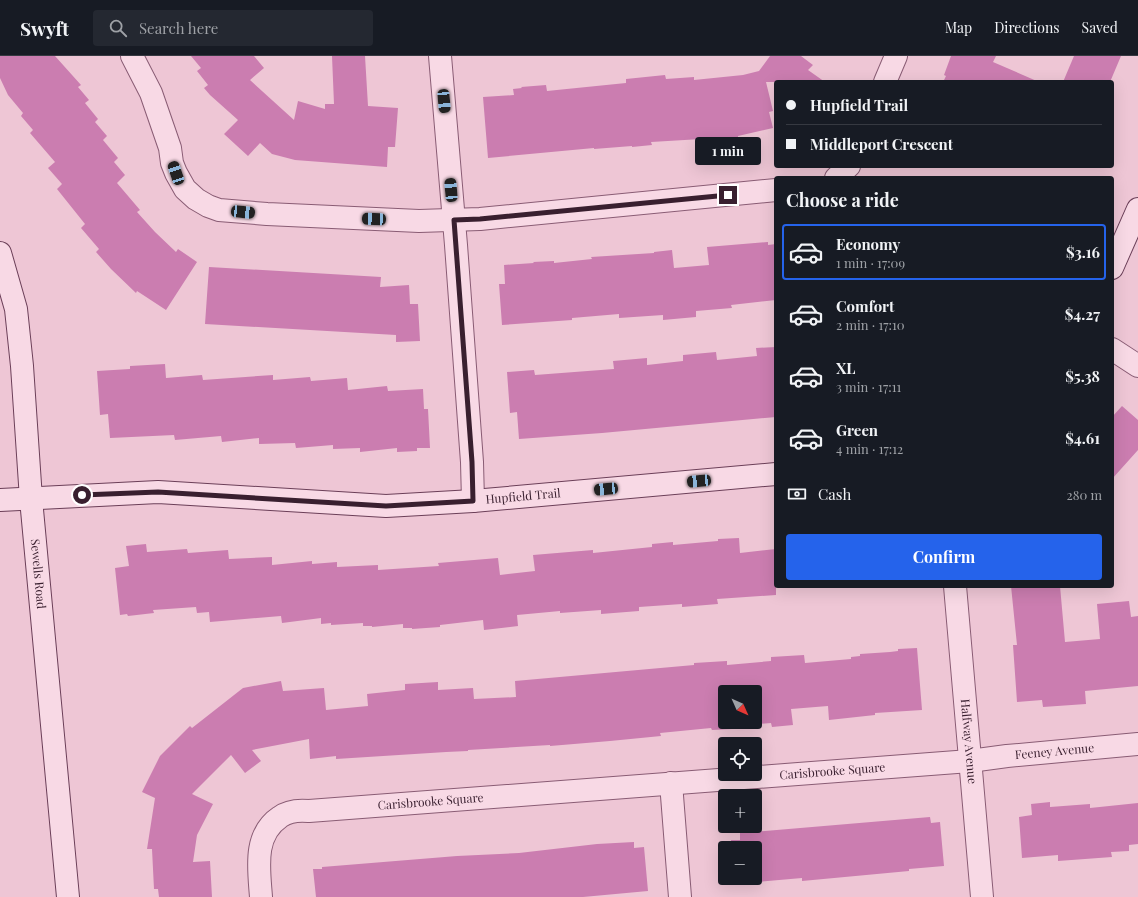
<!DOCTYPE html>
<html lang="en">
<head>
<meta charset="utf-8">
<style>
  body { margin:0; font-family:"Playfair Display",serif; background:#242831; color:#f1f3f6; height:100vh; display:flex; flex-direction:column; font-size:15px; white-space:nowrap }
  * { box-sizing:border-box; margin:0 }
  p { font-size:13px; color:#9ea1a6 }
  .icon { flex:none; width:22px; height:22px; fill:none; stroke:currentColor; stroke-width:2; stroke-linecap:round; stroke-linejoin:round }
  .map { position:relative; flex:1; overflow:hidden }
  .sheet { position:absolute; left:774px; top:120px; width:340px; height:412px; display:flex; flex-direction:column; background:#171b24; border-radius:4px; box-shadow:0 4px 16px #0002 }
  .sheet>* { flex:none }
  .banner { position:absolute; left:774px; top:24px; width:340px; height:88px; border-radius:4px; box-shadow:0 4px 16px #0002; display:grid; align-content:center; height:88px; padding:0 12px; background:#171b24 }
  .needle { width:26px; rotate:135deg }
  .fabs { position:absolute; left:718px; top:629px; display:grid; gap:8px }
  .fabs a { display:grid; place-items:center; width:44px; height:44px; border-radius:4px; background:#171b24; box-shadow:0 4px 16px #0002; font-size:20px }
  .end { position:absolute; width:18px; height:18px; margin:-9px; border:5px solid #391f2f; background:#fff; box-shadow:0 0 0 2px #fff }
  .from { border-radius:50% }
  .bubble { position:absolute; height:28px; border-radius:4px; background:#171b24; box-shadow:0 4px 16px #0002; font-size:13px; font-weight:700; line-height:28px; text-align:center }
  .car { position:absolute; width:12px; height:24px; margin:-12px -6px; border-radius:5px; box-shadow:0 0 3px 1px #0007; background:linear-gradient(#222 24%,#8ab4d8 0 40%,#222 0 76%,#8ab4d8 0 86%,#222 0) }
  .banner b { display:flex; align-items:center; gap:14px; height:38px; font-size:15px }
  .banner b+b { border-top:1px solid #363941 }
  .banner i { width:10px; height:10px; background:#f1f3f6 }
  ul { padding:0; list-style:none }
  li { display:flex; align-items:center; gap:12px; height:56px; margin:0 8px 6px; padding:0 4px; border:2px solid transparent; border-radius:4px }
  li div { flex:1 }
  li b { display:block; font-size:15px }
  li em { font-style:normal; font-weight:700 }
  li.active { border-color:#2563eb }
  li>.icon { width:36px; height:36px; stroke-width:1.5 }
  h2 { padding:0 12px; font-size:18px; line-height:48px }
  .pay { display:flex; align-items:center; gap:10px; height:44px; padding:0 12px; font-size:15px }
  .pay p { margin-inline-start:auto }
  .action { display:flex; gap:8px; margin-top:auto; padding:8px 12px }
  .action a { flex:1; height:46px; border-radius:4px; background:#2563eb; color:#fff; font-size:16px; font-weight:700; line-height:46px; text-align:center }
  header { display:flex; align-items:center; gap:24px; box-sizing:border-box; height:56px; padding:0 20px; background:#171b24; border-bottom:1px solid #363941 }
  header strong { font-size:19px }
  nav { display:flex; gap:22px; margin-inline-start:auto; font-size:14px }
  .search { width:280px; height:36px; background:#242831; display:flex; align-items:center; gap:10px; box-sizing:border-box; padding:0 14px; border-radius:4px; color:#9ea1a6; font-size:15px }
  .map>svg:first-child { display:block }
  .building { fill:#cb7db0; fill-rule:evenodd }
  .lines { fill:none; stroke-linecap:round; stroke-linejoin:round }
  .street-casing { stroke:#895c74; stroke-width:24 }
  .secondary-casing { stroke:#6b3f58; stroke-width:24 }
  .street { stroke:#f8d9e5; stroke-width:22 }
  .secondary { stroke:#f8d9e5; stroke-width:22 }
  .route { stroke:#391f2f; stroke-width:5 }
  .labels { text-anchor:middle; stroke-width:4; stroke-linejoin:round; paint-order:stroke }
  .street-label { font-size:12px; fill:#391f2f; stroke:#f5d6e1 }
</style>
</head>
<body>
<header>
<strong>Swyft</strong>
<div class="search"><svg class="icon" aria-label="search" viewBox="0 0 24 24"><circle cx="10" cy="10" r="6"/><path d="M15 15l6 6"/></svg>Search here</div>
<nav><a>Map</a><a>Directions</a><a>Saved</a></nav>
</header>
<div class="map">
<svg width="1138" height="841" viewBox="0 0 1138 841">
  <rect width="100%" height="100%" fill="#eec6d5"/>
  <path class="building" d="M0,0h55l26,29 -3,2 11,13 -4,3 13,16 -3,3 12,14 -4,4 15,18 -4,4 11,13 -8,8 23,27 -3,2 18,20 21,20 2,-3 19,13 -31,48 -29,-19 -1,2 -25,-24 -15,-17 3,-3 -18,-21 4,-4 -28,-35 5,-5 -14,-16 7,-6 -25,-29 3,-3 -12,-14 2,-3 -15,-18 -8,-17z
    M191,0h63l10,12 -14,12 44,40 4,-19 27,8v-5h9l-2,-48h33l3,50 30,2 -3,39h-7l-1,20 -92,-7 -23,-6 -12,-11 -12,13 -24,-22 14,-14 -28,-25 -6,-7 4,-3 -11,-14 4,-3z
    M770,0h31l12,9 -5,5 17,12h-59l7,29 -4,1 4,16 -35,8v2l-20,2v-2l-67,4 1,3 -20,2v-1l-38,3v-1l-106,10 -5,-61 31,-2 -1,-6 9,-1 -1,-1 25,-2 1,6 79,-8v-4l39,-4 1,4 28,-2v3l49,-5 16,-4z
    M951,0h45l-3,6 46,20h-96l3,-6 -2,-1z
    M1074,0h47l-11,26h-47z
    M768,186v3l8,-1v56l-45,5 1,3 -36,3v6l-33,3v-5l-44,3v-4l-47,4v2l-70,5 -3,-41h6l-1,-19 30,-2 -1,-1 21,-1v2l38,-4 -1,-2 63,-4v-1l18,-2 2,18 35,-3 -2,-18z
    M209,211l172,10 -1,10 29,-2 1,19h8l2,37 -24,1v-7l-191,-11z
    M776,291v70l-174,16 -83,6 -2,-27 -7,1 -3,-41 27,-2 1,5 79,-6 -1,-8 34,-3v7l36,-4v-6l33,-3 1,8 40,-4 -1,-8z
    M165,308l1,14 36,-3 1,5 70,-5v5l37,-3 1,4 36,-3 1,12 39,-4 1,5 35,-2 1,20h4l2,39h-13v3l-20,1v-4l-37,4v-4l-27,1v-4l-37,3 -1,-5 -36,1v-6l-37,4 -1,-6 -46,4 -1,-5 -64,3 -2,-24 -8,1 -3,-44 33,-2v-3z
    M1122,350l16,14v30l-26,29v-62z
    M739,482l1,15 36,-4v46l-59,4 1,5 -36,3v-3l-43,3v4l-38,3v-4l-41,3v-2l-43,4 1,11 -34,4 -1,-10 -43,5v2l-28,2v-1h-9v-4l-31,3v-1h-9v-3l-32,2v-2l-10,1v-6l-39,5 -1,-7 -71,6 -1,-10 -12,1 -1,-6 -43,3 1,3 -26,3 -1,-2 -7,1 -5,-47 14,-2 -3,-20 20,-2 1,8 40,-3 1,4 40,-3 1,9 43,-2v8l40,-4v3l25,-2v5l41,-2v5l61,-4 -1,-3 60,-5 2,17 35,-4 -2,-16 60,-5v3l59,-6v-3l21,-2v3l45,-4v-2z
    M1011,530h49l5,56 35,-3 -3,-35 32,-3 2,16 7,-1v70l-53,5 1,13 -43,3 -1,-7 -25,2 -4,-57h4z
    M917,592l5,62 -47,3v2l-46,5 -1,-14 -37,3 2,16 -21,2 -1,-4 -39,3v3l-20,1 -1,-2 -51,5 1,3 -51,5 -60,5v-1l-82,5v1l-22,1 -110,7v-3l-26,3 -1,-20 -57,11 9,11 -16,12 -14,-18 -39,39 21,10 -16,31 -4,27 17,-1 2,36h-53l-1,-8h-4l-2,-40h-5l8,-51 -13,-6 18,-36 30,-30 2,2 51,-40 38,-7 2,10 41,-3 2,22 42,-4 -1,-12 38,-4v-6l33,-2v8l35,-2 1,11 42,-2 -1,-16 179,-16v-2l33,-2v4l44,-4v-4l33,-2 1,8 46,-4v-2l9,-1v-2l30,-2 8,-1v-2zM725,636h30v30h-30z
    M1050,746v5l40,-3v4l48,-5v41l-9,1v6l-18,1 1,5 -54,4v-6l-36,3 -3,-41 13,-2 -1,-11z
    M930,761l1,6 9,-1 4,44 -35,3v2l-107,10v-3l-67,6 -1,-6h21v-30h-23l-1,-8h9v-7z
    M634,786v6l10,-1 4,44 -65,6h-267l-3,-28h9v-2l135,-11 62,-3 78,-9z"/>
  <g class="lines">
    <g class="street-casing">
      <g id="street">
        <path d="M132,0l19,37 19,55 2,15 4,10 9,16 11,10 12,7 11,4 48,4 152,7 61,-2 296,-29"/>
        <path d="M440,0l16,189 16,217 1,39"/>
        <path d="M885,26l11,-26"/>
        <path d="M836,122l13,-12"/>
        <path d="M1112,293l26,17"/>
        <path id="s1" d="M955,530l27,311"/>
        <path d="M671,727l9,114"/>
        <path id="s2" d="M261,841c-2,-28 -8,-62 19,-80 8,-6 19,-7 29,-6l661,-50 37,-5 131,-12"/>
      </g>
    </g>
    <g class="secondary-casing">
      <g id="secondary">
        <path id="s3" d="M0,197l16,56 6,57 9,133 37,398"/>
        <path d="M1112,212l26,-59"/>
        <path id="s4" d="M0,444l158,-8 228,14 87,-5 303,-27"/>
      </g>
    </g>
    <use href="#street" class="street"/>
    <use href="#secondary" class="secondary"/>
  </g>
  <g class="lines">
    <path class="route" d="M82,439l76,-3 228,14 87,-5 -1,-39 -18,-242 26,-1 248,-24"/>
  </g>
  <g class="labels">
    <g class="street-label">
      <text dy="4" stroke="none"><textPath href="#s4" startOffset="524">Hupfield Trail</textPath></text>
      <text dy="4" stroke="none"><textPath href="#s3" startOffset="324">Sewells Road</textPath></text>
      <text dy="4" stroke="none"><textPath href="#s1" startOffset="156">Halfway Avenue</textPath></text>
      <text dy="4" stroke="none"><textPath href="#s2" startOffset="865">Feeney Avenue</textPath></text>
      <text dy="4" stroke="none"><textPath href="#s2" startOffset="642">Carisbrooke Square</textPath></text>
      <text dy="4" stroke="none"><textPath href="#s2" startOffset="239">Carisbrooke Square</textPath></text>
    </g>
  </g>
</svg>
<div class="fabs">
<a><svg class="needle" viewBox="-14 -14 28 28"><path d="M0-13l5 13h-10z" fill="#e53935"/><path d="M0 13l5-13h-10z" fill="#9ea1a6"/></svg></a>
<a><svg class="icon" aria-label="locate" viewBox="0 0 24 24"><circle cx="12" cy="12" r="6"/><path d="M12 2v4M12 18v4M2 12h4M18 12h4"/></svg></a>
<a>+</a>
<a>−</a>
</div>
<i class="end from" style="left:82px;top:439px"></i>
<i class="end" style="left:728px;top:139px"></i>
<div class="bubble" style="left:695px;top:81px;width:66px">1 min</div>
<i class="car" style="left:444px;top:45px;rotate:175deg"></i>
<i class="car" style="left:176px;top:117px;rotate:341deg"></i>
<i class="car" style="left:451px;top:134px;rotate:355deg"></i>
<i class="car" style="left:243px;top:156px;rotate:96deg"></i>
<i class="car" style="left:374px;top:163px;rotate:272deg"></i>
<i class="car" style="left:699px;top:425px;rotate:265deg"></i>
<i class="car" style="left:606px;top:433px;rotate:265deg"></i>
<div class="banner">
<b><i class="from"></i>Hupfield Trail</b>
<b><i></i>Middleport Crescent</b>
</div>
<section class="sheet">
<h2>Choose a ride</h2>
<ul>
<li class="active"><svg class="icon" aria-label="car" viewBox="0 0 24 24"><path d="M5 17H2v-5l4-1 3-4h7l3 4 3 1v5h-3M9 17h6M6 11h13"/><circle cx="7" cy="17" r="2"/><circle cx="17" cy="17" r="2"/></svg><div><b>Economy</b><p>1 min · 17:09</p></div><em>$3.16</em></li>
<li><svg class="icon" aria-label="car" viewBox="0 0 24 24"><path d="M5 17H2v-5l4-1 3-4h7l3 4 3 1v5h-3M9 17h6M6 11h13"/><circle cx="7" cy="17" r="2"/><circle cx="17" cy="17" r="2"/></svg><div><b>Comfort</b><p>2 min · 17:10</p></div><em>$4.27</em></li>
<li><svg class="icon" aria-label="car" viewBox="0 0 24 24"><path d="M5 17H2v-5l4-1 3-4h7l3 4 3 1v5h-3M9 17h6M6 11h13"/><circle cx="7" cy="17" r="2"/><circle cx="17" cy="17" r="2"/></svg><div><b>XL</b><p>3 min · 17:11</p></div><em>$5.38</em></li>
<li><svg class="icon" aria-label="car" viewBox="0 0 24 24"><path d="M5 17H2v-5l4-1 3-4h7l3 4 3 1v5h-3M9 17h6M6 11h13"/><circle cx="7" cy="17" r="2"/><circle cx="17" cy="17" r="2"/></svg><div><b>Green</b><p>4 min · 17:12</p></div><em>$4.61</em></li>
</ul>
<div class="pay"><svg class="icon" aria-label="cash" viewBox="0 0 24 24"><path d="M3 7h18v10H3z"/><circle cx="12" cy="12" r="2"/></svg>Cash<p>280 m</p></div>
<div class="action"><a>Confirm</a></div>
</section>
</div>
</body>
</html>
